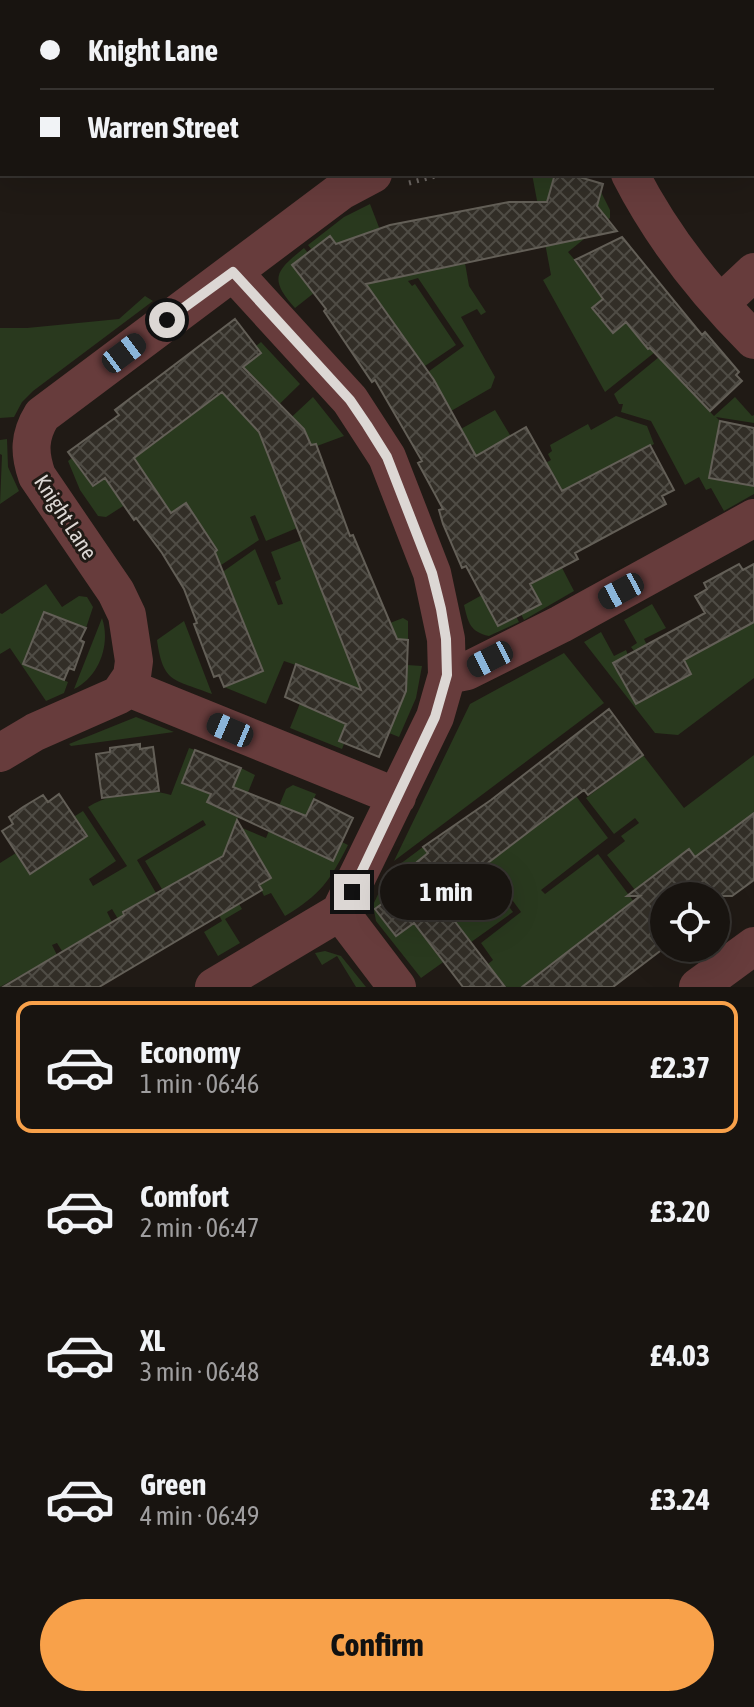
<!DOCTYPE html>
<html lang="en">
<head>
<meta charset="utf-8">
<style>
  body { margin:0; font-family:"Asap Condensed",sans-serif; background:#211d19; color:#f1f3f6; height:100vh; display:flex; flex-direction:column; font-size:30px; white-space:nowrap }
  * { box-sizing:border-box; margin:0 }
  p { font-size:26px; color:#9f9e9f }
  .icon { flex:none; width:44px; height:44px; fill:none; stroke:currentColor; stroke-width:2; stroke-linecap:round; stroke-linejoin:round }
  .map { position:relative; height:987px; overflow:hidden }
  .drawer { display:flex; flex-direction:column; background:#181410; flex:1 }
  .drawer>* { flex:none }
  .banner { position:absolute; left:0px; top:0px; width:754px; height:176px; box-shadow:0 8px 32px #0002,0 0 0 2px #363330; display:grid; align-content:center; height:176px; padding:0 40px; background:#181410 }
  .tools { position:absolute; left:650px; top:882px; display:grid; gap:16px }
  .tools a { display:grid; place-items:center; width:80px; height:80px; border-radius:50%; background:#181410; box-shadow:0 8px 32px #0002,0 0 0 2px #363330; font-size:40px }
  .end { position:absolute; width:36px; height:36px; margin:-18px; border:10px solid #dcd7d4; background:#111; box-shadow:0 0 0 4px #111 }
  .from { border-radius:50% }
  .bubble { position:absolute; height:56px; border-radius:28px; background:#181410; box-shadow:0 8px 32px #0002,0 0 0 2px #363330; font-size:26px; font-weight:700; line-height:56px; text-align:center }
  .car { position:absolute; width:24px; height:48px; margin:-24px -12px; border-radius:10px; box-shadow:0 0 6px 2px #0007; background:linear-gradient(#222 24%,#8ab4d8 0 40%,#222 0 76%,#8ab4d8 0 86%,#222 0) }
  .banner b { display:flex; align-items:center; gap:28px; height:76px; font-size:30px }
  .banner b+b { border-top:2px solid #363330 }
  .banner i { width:20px; height:20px; background:#f1f3f6 }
  ul { padding:14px 0 0; list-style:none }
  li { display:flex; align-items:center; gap:24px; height:132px; margin:0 16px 12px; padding:0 24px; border:4px solid transparent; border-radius:16px }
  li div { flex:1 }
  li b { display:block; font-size:30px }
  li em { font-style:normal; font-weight:700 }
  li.on { border-color:#f8a14a }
  li>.icon { width:72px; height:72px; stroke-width:1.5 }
  .primary-button { display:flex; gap:16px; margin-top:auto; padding:16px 40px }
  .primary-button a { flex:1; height:92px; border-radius:48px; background:#f8a14a; color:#111; font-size:32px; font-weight:700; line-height:92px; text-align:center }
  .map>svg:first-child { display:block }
  .green { fill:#29391e }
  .building { fill:url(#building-cross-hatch); stroke:#635f57; stroke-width:2 }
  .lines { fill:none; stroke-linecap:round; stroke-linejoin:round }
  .path { stroke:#6d6763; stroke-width:5; stroke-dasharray:2 6; stroke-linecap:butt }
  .minor { stroke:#673c3c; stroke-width:38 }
  .route { stroke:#dcd7d4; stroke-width:10 }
  .labels { text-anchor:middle; stroke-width:6; stroke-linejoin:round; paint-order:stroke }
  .street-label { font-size:22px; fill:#dcd7d4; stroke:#201a15 }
</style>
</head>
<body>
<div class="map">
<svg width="754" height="987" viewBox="0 0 754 987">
  <defs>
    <pattern id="building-cross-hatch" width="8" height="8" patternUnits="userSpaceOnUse" patternTransform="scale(2)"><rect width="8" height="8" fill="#322e27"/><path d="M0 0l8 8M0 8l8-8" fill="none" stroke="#4f4c45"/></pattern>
  </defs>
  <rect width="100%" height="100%" fill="#201a15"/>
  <path class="green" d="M532,174h23l-9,31 47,14 8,-27 9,18v8l-42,34 12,14 27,-22 3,4 -5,49 -12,11 20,25 13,-11 22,27 37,-29 4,5 -84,67 -62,-112 8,-5z
    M370,204l22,57 27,11 46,-9 4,23 17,26 -5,3 -4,-6 -16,8 34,60 -4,11 -40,23 -23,-39 36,-26 -46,-68 -10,3 4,5 3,-2 41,61 -34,23 -64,-96 -28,-36 -18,14 -4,-5 36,-28z
    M304,248l4,5 -16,12 22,28 -19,15c-27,-30 -19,-37 9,-60z
    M145,296l8,5 -120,90 -11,11 -8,15 -14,1v-90h27l92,-9z
    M261,342l39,42 -44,43 11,13 46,-43 31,39 -27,10 -1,-2 -5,1 -6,-12 -39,15 31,80 -31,13 -11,-26 -5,2 9,23 -56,37 -8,-12 22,-15 -31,-47 -15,10 -18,-26 -47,30 -8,-1 -18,-26 -12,-29 4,-3 22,28 167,-133 -5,-7z
    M659,357l55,59 21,-19 17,19 2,-1v8l-38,-6 4,4 -11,57 43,8 2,-6v14l-30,17 -13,-23 -5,2 -7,-13 -14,8 -34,-64 -30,-9 2,-8h-4l-5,-10z
    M495,410l21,35 -41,16 -16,-31z
    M616,416l31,10 7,18 -102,54 -16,-30 15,-8 -3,-6 4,-3 -2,-6 38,-21 3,6z
    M7,439l1,28 11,24 -19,13 2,-49 -2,-1v-14z
    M546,537l28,54 -50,29 -3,-6 19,-11 -15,-30 -9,43 3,6 -30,14c-19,-4 -21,-14 -25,-31l18,-10z
    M302,540l88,83 13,-5 5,3v19l-35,-1 34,26 15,1 -6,32 -17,39 -10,-4 -33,-35 -17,43 5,3 -2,5 -52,-21 23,-57 -29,-10 -18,43 -42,-17 39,-16 -30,-76 -26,-12 48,-34 23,56 5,-1 -8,-22 6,-3 -10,-27z
    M46,584l16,23 17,-11 8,1 6,10 -7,21 -42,-16 -20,52 44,18 -4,11 -18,8 -36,-53 -10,6v-41l2,1z
    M652,604l14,24 -22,11 3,6 -12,7 -4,-5 6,-4 -13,-23z
    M102,618c9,26 -3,59 -28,71z
    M184,621l28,73c-38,-15 -49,-10 -55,-54z
    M754,622v56l-76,57 -23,-2 -71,-91 17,-10 13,24 12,-6 2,5 -15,9 23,40 55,-30 -12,-22z
    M564,653l40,50 -210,158 76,-157z
    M136,717l38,15 -103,14 -2,-2z
    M189,748l6,2 -13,33 45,18 14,-33 14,7 -20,50 31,13 20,-49 7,-4 23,9 -22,49 39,18 9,-19 6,3c-18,36 -28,50 -63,71l-14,-23 -7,3 -5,-11 12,-7 -22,-37 -73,42 1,31 -32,-53 61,-36 -3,-5 -66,40 19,33 -33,19 1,3 -6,4 -6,-10 -5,3 5,10 -50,29 -5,-8 -5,2 5,10 -57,32v-124l83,-52 33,50 -27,18 4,7 34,-20 -39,-59c22,-14 59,-20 83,-12z
    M643,755l41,53 70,-53v58l-48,36 13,40 -31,-40 -53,41 -28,-35 18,-14 -4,-5 18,-13 -4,-5 -21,16 -28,-36z
    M576,796l32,42 -67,52 4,4 53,-40 61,81 -61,52h-92l-18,-23 5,-4 -12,-17 40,-31 -35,-48z
    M423,847l5,6 -10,9 29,40 37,-28 29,38 -92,66 -45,-57 -3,-16 9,-19 9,12 -15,12 20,26 39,-28 -39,-14 -11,-14 3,-7z
    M239,904l3,5 -17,10 15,24 -22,13 -14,-24 18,-11 -3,-6z
    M325,951l16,5 25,31h-10l-19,-31 -15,9 -7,-12z"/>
  <path class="building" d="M555,174h14l34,10 -6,22 20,25 -251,53 68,96 42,76 50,-29 36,64 88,-46 24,45 -12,6 4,8 -91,49 3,6 -48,25 11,20 -43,22 -32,-60 -4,2 -19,-44 -4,-14 4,-1 -25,-46 4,-2 -47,-81 -3,2 -48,-71 2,-2 -34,-44 38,-29 6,8 54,-19 119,-23h38z
    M622,237l80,98 3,-3 34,40 -3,3 6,6 -32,30 -60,-63 -2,1 -22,-27 -13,11 -21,-25 11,-9 -28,-39z
    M235,319l26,34 -18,14 61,62 7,16 5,-1 34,92 3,-1 44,104 11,1 -2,51 -27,66 -40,-16 7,-17 -61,-27 11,-33 65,26 -102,-258 -37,-40 -88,66 37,55 15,-10 31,47 -2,2 48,119 -39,16 -5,-12 -5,2 -20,-53 3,-1 -13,-34 -22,-36 -26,-35 -2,2 -29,-42 -12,8 -25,-34 51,-37 -4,-5z
    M720,421l34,7v58l-45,-8z
    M739,564l4,6 11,-6v58l-70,38 7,14 -55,30 -23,-41 92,-50 -10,-17 12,-7 -3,-6z
    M44,612l42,16 -6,12 4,2 -10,28 -5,-2 -5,12 -41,-16z
    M609,709l34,46 -55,40 -4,-5 -53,40 -51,39 4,5 -41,32 62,81h-42l-49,-64 -18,13 -21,-27 50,-37 -8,-10 11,-9 -5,-6 68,-47z
    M140,744v5l13,-2 6,44 -57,7 -6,-44 14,-2v-4z
    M195,750l46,18 -8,19 73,29 8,-17 39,19 -20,43 -126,-59 4,-8 -29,-11z
    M59,794l28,42 -57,38 -28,-43 11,-7 -4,-7 14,-10 20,-12 5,7z
    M754,813v67l-22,16h-68v52l-51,39h-91l118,-91h-13l62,-47 6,8z
    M237,820l34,58 -12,7 3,5 -163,97h-96l121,-72 -1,-3 100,-56z"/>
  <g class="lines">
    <path class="path" d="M409,183l34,-9"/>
    <path class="minor" d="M630,174c32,63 74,116 124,166
      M721,303l33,-31
      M447,675l20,-4 94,-47 193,-106
      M126,687l271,110
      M0,753l35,-21 84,-37 13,-19 2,-15 -7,-46 -11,-23 -79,-116c-8,-23 -8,-40 5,-61l299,-224 32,-17
      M340,912l57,75
      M214,987l126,-75 95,-195 12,-42 -1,-36 -14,-66 -45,-116 -37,-57 -117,-128
      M698,987l56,-41"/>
  </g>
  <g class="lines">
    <path class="route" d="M167,320l66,-48 117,128 17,25 20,32 45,116 9,36 5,30 1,36 -12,42 -83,175"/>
  </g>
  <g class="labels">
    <g class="street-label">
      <text transform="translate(66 517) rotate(57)" y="8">Knight Lane</text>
    </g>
  </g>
</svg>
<div class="tools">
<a><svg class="icon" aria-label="locate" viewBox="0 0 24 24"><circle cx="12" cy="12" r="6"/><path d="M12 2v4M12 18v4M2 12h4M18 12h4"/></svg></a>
</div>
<i class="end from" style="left:167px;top:320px"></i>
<i class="end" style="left:352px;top:892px"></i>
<div class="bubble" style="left:380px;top:864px;width:132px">1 min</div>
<i class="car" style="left:124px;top:353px;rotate:53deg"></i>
<i class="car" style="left:621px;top:591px;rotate:242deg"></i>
<i class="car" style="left:490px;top:659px;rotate:243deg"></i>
<i class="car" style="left:230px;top:730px;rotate:293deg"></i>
<div class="banner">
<b><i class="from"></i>Knight Lane</b>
<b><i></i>Warren Street</b>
</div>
</div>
<section class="drawer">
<ul>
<li class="on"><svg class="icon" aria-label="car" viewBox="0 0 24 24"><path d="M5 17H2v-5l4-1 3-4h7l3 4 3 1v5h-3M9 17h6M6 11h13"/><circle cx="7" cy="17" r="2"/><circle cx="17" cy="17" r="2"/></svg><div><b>Economy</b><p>1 min · 06:46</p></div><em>£2.37</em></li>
<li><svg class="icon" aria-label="car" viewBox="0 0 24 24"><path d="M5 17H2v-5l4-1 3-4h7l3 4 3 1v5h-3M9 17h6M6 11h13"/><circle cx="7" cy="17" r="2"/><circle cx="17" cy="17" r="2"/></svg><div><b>Comfort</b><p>2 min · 06:47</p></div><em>£3.20</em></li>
<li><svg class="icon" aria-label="car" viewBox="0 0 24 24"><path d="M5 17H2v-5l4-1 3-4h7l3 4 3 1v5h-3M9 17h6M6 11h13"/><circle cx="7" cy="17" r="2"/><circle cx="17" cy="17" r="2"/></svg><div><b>XL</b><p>3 min · 06:48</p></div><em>£4.03</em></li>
<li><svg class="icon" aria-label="car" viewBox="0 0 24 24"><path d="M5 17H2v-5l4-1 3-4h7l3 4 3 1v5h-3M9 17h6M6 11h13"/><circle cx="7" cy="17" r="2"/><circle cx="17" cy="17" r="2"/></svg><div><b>Green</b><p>4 min · 06:49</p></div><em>£3.24</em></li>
</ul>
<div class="primary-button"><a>Confirm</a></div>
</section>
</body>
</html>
